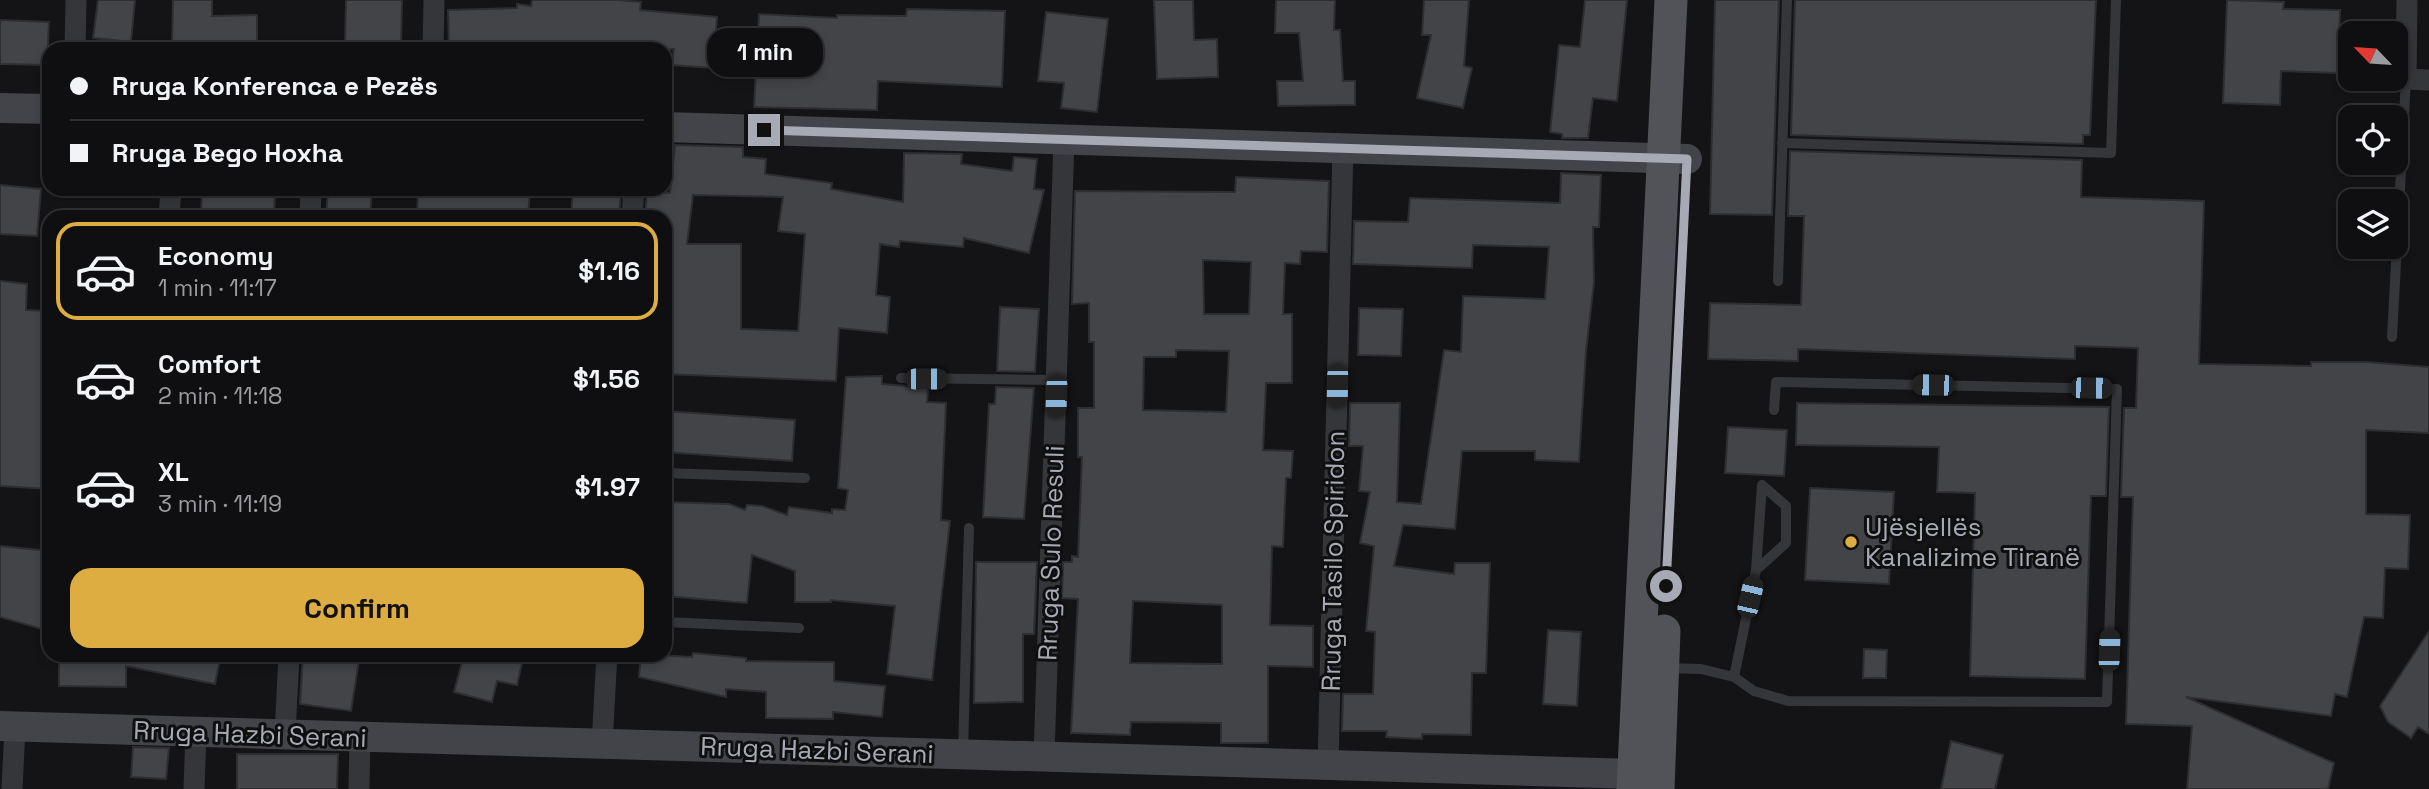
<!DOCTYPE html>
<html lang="en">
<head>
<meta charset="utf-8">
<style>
  body { margin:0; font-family:"Space Grotesk",sans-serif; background:#181719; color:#f1f3f6; height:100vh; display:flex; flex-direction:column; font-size:26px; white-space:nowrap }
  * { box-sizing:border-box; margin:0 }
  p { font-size:23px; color:#9b9c9f }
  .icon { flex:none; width:38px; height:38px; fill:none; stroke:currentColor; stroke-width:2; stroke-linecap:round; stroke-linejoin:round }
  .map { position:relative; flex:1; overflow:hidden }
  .details { position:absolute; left:42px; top:210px; width:630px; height:452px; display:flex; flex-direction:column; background:#0f0e10; border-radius:21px; box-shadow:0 4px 10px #0003,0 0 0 2px #2f2e30 }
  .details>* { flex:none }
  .top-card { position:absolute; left:42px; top:42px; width:630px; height:154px; border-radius:21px; box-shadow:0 4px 10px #0003,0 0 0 2px #2f2e30; display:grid; align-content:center; height:154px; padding:0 28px; background:#0f0e10 }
  .needle { width:46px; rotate:295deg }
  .tools { position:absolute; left:2338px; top:21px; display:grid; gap:14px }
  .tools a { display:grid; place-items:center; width:70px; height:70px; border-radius:14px; background:#0f0e10; box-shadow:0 4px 10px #0003,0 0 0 2px #2f2e30; font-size:35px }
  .end { position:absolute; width:32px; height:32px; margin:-16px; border:9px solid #a7aab4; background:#111; box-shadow:0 0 0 4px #111 }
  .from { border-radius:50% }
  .bubble { position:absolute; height:49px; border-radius:21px; background:#0f0e10; box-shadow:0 4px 10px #0003,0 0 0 2px #2f2e30; font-size:23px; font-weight:600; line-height:49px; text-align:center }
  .car { position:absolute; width:21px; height:42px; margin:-21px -10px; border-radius:9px; box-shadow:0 0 5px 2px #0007; background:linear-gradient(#222 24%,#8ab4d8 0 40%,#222 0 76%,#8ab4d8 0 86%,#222 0) }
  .top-card b { display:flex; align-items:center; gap:24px; height:66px; font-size:26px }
  .top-card b+b { border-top:2px solid #2f2e30 }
  .top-card i { width:18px; height:18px; background:#f1f3f6 }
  ul { padding:12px 0 0; list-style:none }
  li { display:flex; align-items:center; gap:21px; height:98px; margin:0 14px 10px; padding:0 14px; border:4px solid transparent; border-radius:21px }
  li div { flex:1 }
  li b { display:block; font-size:26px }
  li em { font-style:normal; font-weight:600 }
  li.on { border-color:#dead42 }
  li>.icon { width:63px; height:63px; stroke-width:1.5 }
  .cta { display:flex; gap:14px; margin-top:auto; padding:14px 28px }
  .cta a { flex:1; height:80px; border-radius:21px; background:#dead42; color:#111; font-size:28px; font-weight:600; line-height:80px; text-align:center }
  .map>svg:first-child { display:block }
  .building { fill:#434448; stroke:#2e2e31; stroke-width:2; fill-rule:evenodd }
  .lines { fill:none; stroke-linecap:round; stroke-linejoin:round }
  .lane { stroke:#353639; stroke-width:10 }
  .street { stroke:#353639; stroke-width:21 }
  .secondary { stroke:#434449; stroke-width:30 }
  .primary { stroke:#515358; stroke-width:33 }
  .route { stroke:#a7aab4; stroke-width:9 }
  .poi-dot { fill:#dead42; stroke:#0f0f10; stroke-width:2.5 }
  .labels { text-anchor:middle; stroke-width:6; stroke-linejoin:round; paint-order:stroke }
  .poi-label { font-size:26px; fill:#a7aab4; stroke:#0f0f10; text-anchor:start }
  .street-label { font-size:26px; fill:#a7aab4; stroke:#0f0f10 }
</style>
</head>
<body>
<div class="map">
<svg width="2429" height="789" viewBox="0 0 2429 789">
  <rect width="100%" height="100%" fill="#141315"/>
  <path class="building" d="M98,0h37l-4,42 -38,-4z
    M173,0h39v16l45,-1v34h-85z
    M346,0h56l-1,49h-56z
    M532,0h86l23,2 -1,8 77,7 -4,51 -41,-3 2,-16h-225l-1,-39 69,-2v-4l14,2z
    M1154,0h39l1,40 23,-1 1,38 -61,2z
    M1276,0h59l-1,30h6l3,51h12v24l-77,1 -1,-25h26l-4,-48h-24z
    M1424,0h45l-5,66 8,2 -9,40 -46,-10 14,-63h-9z
    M1585,0h42l-10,101 -24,-3 -5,40h-26v-4l-12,-2 9,-87 21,2z
    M1715,0h64l-7,215 -62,-1z
    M1795,0h301l-6,135h-7v9l-292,-9z
    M2227,0l57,2 -1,7 57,1 -2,63 -57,-2 -1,34 -57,-2z
    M907,9l98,2 -3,76 -124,-6 -1,29 -123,-3 5,-93 78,4v-3l69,1z
    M1046,12l62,7 -11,93 -36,-4 3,-25 -26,-2z
    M0,20l49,2 -2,43 -47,-1z
    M675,145l68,2v10l23,2 -1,15 67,9 -1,6 72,13 1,-49 58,1 -1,10 51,7 2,-14 23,2 -3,30 10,1 -15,63 -65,-15 -1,9 -63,-6 -1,6 -19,-3 -4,51 14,2 -3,36 -48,-5 -3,53 -171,-7v-157h-20l2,-26 23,2zM693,195l90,2 -5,34 27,3 -7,97 -57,-2v-85h-54z
    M1790,151l292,9 -1,37 123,4 -5,163 112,2v-4h55l63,5v66l-63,-3v84l44,1 -2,54 -23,-1 -2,50 -19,-1 -17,80 -12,-3 -4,22 -145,-19 148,66 -6,26h-141l5,-63 -66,-2 7,-227h-12l3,-89h12l2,-60 -63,-2v13l-277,-10v12l-90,-2 2,-56 91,2 3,-89h-16z
    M1561,173l40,2 -2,52h-6l1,55 -8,69 -7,111 -44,-2v-9h-73l-7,78 -52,-4 -9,41 60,8 1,-11h35l-4,110h-14l-1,62 -49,-1v5l-36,-2 1,-6h-45l1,-37h30l2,-62 -9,-1 8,-85 -14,-3 10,-51 -11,-1 4,-45h-14l1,-43h50l-3,99 24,2 23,-154 17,2 2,-56 82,3 4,-52 -76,-2 -1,23 -119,-4 1,-43 54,1 2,-24 150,5z
    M1236,177l93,4 -2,71 -26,-1 -1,13 -15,-1 -2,51h9v69h-26l-3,67 30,1 -2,27h-5l-3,69 -11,-1 -2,79 43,1v41l-45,-1v77h-47v-20l-90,-1 -1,13 -59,-2 7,-134 -16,-1 1,-36h9v-6l6,1 4,-100h-4v-49h16v-66h-5v-39l-17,1 3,-113 160,1zM1203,260l48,2 -2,52h-45zM1176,350l53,1 -3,61 -83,-2 1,-53h32zM1133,601l89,4v59l-92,-1z
    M0,185l41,4 -4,47 -37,-2z
    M202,189h73l-1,28h-73z
    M328,189h44l-2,28h-44z
    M418,189h112l-2,28h-111z
    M573,189h48l-2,28h-48z
    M0,281l27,3 -1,26 23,1v178l-49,-3z
    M1000,307l39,2 -4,63 -38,-1z
    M1359,308l44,1 -2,47 -43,-1z
    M882,376v8l46,4 -1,14 19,1 -5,117 9,1 -18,159 -45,-6 8,-68 -64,-6v2h-36v-31l-43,-16 -5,48 -82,-7v-94l64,2 16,6 2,-5 15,1 25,9 2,-8 43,6v-4l13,1 3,-20 -10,-2 8,-111z
    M996,387l38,1 -10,131 -41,-2 6,-113h6z
    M1797,403l312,4 -3,89h-15l-6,183 -115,-3 5,-183 -38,-1 2,-45 -143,-2z
    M665,411l130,9 -3,41 -127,-9z
    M1728,427l59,3 -3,46 -59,-3z
    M1810,488l84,4 -5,92 -84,-4z
    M0,546l49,5v80l-49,-14z
    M976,562h61l-3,72h-11v68l-49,1z
    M1548,630l33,2 -4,74 -34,-2z
    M2429,631v103l-11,-7 -7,11 -23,-16 -8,-16z
    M1864,649l23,1 -1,28h-23z
    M693,653l53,5v3l88,1v19l51,5 -3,31 -49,-5v7l-67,-1v-26l-40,-3v8l-87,-20 2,-23 51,3z
    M59,654h162l-6,30 -89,-18v21l-67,-1z
    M303,654h57l-9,57 -51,-7z
    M464,654h60l-7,31 -20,-4 -5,21 -38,-10z
    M1951,741l52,14 -8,34h-54z
    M133,747l36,1 -3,31 -35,-2z
    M237,754h101l-1,35h-100z"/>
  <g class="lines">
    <path class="lane" d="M1782,143l329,10 5,-153
      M1778,281l9,-281
      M2392,337l14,-258
      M901,378l155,2
      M665,473l140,5
      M665,622l134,6
      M1665,668l36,1 33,8 20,14 34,10 319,1 10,-313 -341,-7 -2,28
      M1734,677l22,-107 6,-85 24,21v37l-30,27
      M963,753l6,-225"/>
    <path class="street" d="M2407,0l-1,79 23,1
      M75,49l1,-49
      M433,49l1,-49
      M169,217l2,-28
      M310,217l1,-28
      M632,217l2,-28
      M285,735l4,-81
      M602,744l5,-90
      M1044,757l20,-618
      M1328,765l15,-618
      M12,789l3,-62
      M194,789l2,-57
      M359,789l1,-52"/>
    <path class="secondary" d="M0,108l49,1
      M665,127l1022,32
      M0,726l1634,48"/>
    <path class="primary" d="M1633,789l38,-789
      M1658,789l6,-158"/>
  </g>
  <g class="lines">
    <path class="route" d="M764,130l923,29 -21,427"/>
  </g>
  <circle class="poi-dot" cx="1851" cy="542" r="7"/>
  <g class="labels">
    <g class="poi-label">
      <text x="1865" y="536">Ujësjellës<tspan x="1865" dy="30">Kanalizime Tiranë</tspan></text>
    </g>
    <g class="street-label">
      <text transform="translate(1051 553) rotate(-88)" y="9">Rruga Sulo Resuli</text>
      <text transform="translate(1333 561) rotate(-89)" y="9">Rruga Tasilo Spiridon</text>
      <text transform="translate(250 734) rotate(2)" y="9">Rruga Hazbi Serani</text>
      <text transform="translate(817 750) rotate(2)" y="9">Rruga Hazbi Serani</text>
    </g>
  </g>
</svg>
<div class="tools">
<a><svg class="needle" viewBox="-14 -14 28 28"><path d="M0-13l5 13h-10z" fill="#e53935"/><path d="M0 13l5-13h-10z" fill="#9b9c9f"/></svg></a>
<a><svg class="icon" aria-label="locate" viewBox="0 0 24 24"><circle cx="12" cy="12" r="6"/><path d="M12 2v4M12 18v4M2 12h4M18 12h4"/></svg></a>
<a><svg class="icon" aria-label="layers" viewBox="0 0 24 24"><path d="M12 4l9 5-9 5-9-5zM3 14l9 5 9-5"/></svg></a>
</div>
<i class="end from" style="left:1666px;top:586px"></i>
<i class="end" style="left:764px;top:130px"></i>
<div class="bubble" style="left:707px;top:28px;width:116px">1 min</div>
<i class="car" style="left:926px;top:379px;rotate:90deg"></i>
<i class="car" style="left:1933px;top:385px;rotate:271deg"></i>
<i class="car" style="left:1337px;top:386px;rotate:181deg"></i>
<i class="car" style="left:2091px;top:388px;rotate:91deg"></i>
<i class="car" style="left:1056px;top:396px;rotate:182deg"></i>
<i class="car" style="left:1750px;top:597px;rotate:13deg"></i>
<i class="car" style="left:2109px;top:650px;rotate:2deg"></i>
<div class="top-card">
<b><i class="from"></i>Rruga Konferenca e Pezës</b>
<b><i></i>Rruga Bego Hoxha</b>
</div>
<section class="details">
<ul>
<li class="on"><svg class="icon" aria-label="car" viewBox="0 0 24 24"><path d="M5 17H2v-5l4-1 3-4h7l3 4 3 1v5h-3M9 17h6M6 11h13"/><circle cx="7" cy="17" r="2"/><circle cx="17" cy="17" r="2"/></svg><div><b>Economy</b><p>1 min · 11:17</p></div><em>$1.16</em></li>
<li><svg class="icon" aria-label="car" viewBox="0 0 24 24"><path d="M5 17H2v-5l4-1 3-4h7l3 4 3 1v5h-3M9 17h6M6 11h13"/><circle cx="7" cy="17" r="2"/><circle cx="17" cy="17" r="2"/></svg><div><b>Comfort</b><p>2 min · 11:18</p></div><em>$1.56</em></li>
<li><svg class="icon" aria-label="car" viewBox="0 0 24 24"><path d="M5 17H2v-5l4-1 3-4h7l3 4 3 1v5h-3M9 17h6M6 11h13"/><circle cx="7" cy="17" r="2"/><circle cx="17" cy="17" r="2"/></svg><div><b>XL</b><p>3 min · 11:19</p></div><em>$1.97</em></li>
</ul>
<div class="cta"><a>Confirm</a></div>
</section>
</div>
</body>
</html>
